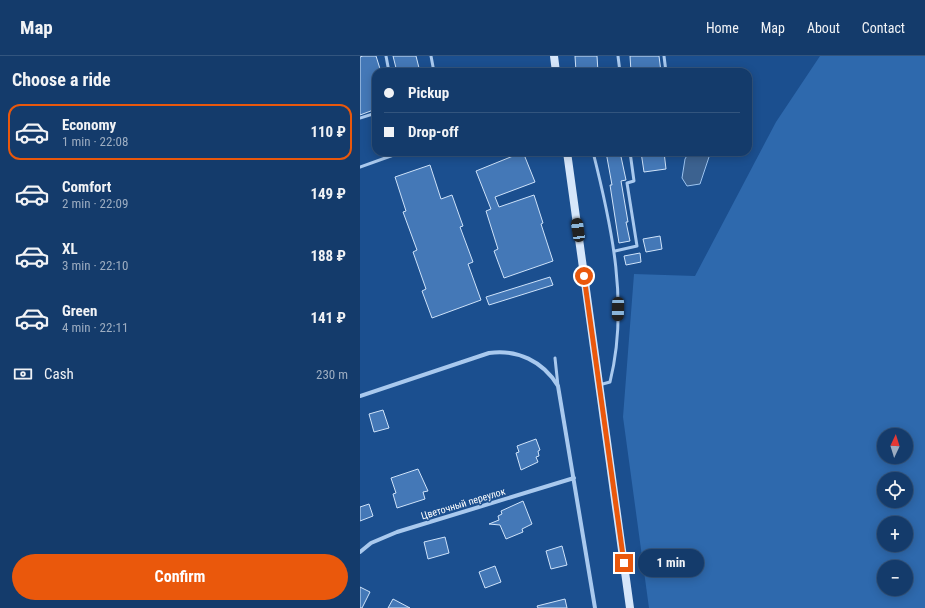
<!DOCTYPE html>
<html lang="en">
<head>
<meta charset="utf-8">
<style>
  body { margin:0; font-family:"Roboto Condensed",sans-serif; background:#214673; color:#f1f3f6; height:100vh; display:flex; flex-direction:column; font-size:15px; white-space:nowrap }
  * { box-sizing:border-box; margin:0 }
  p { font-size:13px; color:#9dadc1 }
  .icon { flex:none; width:22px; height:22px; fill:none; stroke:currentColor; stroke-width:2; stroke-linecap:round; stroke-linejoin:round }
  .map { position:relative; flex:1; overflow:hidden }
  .details { display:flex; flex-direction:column; background:#143b6b; width:360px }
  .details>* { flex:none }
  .hud { position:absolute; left:12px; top:12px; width:380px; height:88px; border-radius:12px; box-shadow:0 2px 10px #0003,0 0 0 1px #33557e; display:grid; align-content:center; height:88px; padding:0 12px; background:#143b6b }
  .needle { width:26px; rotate:4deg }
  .tools { position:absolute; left:517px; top:372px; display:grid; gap:8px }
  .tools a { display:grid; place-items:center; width:36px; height:36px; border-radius:50%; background:#143b6b; box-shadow:0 2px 10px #0003,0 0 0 1px #33557e; font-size:20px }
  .end { position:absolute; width:18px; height:18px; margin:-9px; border:5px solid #ea580c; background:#fff; box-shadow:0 0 0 2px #fff }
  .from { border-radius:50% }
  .bubble { position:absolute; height:28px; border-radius:14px; background:#143b6b; box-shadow:0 2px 10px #0003,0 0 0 1px #33557e; font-size:13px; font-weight:700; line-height:28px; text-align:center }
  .car { position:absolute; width:12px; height:24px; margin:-12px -6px; border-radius:5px; box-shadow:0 0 3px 1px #0007; background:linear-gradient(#222 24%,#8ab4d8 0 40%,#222 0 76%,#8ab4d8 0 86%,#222 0) }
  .hud b { display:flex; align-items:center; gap:14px; height:38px; font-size:15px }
  .hud b+b { border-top:1px solid #33557e }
  .hud i { width:10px; height:10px; background:#f1f3f6 }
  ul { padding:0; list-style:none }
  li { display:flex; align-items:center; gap:12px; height:56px; margin:0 8px 6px; padding:0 4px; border:2px solid transparent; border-radius:12px }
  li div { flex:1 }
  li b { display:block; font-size:15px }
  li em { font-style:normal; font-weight:700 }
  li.active { border-color:#ea580c }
  li>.icon { width:36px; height:36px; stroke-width:1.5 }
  h2 { padding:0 12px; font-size:18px; line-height:48px }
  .pay { display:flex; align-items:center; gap:10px; height:44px; padding:0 12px; font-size:15px }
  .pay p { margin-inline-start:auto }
  .primary-button { display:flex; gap:8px; margin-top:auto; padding:8px 12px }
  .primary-button a { flex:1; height:46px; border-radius:24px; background:#ea580c; color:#fff; font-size:16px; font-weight:700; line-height:46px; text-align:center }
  header { display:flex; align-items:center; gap:24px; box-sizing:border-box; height:56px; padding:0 20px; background:#143b6b; border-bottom:1px solid #33557e }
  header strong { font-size:19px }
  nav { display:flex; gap:22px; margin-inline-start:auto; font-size:14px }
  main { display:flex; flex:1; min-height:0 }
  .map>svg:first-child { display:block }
  .green { fill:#2e69ad; fill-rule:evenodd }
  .water { fill:#3c6290; stroke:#9cc4f0 }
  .building { fill:#4478b7; stroke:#cfe3fa }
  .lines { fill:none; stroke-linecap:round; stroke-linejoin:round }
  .lane { stroke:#a9c9ee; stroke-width:3 }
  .street { stroke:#a9c9ee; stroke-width:4 }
  .secondary { stroke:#d6e6fa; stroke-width:8 }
  .route { stroke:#ea580c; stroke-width:5 }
  .labels { text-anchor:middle; stroke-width:3; stroke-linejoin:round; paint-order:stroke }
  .street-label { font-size:10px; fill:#fff; stroke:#1b4f8f }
</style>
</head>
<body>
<header>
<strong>Map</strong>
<nav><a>Home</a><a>Map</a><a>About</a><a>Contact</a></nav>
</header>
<main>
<section class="details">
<h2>Choose a ride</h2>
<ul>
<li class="active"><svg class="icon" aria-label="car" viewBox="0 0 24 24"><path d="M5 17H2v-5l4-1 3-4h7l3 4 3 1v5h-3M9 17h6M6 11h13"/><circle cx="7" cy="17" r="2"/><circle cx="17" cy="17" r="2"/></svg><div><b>Economy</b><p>1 min · 22:08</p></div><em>110 ₽</em></li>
<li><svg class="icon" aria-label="car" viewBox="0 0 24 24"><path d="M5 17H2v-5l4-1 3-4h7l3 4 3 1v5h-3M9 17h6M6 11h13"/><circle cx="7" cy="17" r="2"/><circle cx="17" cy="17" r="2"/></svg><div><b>Comfort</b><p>2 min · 22:09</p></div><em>149 ₽</em></li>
<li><svg class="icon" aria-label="car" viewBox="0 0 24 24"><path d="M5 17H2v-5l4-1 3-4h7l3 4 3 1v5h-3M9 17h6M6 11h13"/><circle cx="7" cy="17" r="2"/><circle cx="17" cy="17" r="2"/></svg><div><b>XL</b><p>3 min · 22:10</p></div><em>188 ₽</em></li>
<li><svg class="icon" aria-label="car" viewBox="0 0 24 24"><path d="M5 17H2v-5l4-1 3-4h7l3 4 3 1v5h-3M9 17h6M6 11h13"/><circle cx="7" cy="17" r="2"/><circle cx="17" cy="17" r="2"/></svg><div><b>Green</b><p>4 min · 22:11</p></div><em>141 ₽</em></li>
</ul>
<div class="pay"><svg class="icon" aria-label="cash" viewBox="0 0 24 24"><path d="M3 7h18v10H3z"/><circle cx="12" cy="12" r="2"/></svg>Cash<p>230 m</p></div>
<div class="primary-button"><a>Confirm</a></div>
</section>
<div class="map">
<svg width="565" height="552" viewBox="0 0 565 552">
  <rect width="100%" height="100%" fill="#1b4f8f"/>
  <path class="green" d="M460,0h105v552h-276l-26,-191 11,-143 61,2 81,-154zM524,379h22v22h-22zM524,423h22v22h-22zM524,467h22v22h-22zM524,511h22v22h-22z"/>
  <path class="water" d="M329,96h17l3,5 -9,27 -13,2 -5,-8 3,-19z"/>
  <path class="building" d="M3,0h13l5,16h-5v37l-16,6v-58z
    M33,0h23l4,16h-23z
    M215,0h22l1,16h-22z
    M270,0h29l2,16h-30z
    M163,96l12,30 -40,15 4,10 35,-12 9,28 -2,1 12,37 -49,17 -10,-27 4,-2 -12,-38 5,-2 -15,-38z
    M246,96h14l6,28 -5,1 7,41h-2l4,19 -11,2 -9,-58h2z
    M281,96h23l2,17 -22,3z
    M70,109l11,34 11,-4 11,31 -3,1 13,35 -5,2 13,36 -49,18 -10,-27 4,-2 -13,-37 4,-2 -14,-38 3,-1 -11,-34z
    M300,180l2,13 -16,3 -3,-13z
    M280,197l1,9 -15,3 -2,-9z
    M190,221l3,8 -64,20 -3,-8z
    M23,354l6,18 -15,4 -5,-18z
    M176,383l4,11 -2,1 1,5 -3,1 2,5 -17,8 -5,-17 3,-1 -2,-6z
    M58,413l10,22 -5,1 2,7 -28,9 -4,-14 3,-1 -5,-15z
    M163,445l9,23 -10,5 1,3 -17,7 -6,-14 -11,-1 10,-4 -1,-4 4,-2 -1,-3z
    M9,448l4,12 -13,5v-14z
    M85,481l4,16 -21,6 -4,-17z
    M202,490l5,19 -16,4 -5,-18z
    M135,510l6,16 -16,6 -6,-16z
    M0,531l10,5 -8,16h-2z
    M33,543l17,9h-22z
    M205,543l2,9h-29l-1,-2z"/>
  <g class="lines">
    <path class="lane" d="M26,0l3,16
      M71,0l3,16
      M258,0l2,16
      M304,0l2,16
      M0,62l16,-5
      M233,96c19,75 36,154 17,230l-11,3
      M0,111l42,-15
      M255,195l22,-5 -10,-63 7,-2 -4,-29
      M195,302l3,28"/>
    <path class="street" d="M0,340l129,-43c28,-4 54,8 69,33l37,222
      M0,496l11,-9 26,-11 177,-54"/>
    <path class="secondary" d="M194,0l2,16
      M207,96l63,456"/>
  </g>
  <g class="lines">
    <path class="route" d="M224,220l40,287"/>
  </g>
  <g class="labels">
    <g class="street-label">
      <text transform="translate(103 447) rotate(-17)" y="4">Цветочный переулок</text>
    </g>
  </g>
</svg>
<div class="tools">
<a><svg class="needle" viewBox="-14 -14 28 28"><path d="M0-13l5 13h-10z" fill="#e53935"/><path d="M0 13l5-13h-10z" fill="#9dadc1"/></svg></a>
<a><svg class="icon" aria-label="locate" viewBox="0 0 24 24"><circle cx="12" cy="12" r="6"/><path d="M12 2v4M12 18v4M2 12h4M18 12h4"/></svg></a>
<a>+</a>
<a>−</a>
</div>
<i class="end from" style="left:224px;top:220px"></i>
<i class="end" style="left:264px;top:507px"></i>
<div class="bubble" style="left:278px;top:493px;width:66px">1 min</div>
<i class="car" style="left:218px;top:174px;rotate:352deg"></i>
<i class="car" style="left:258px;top:253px;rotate:181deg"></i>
<div class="hud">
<b><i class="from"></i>Pickup</b>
<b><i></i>Drop-off</b>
</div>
</div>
</main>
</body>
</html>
